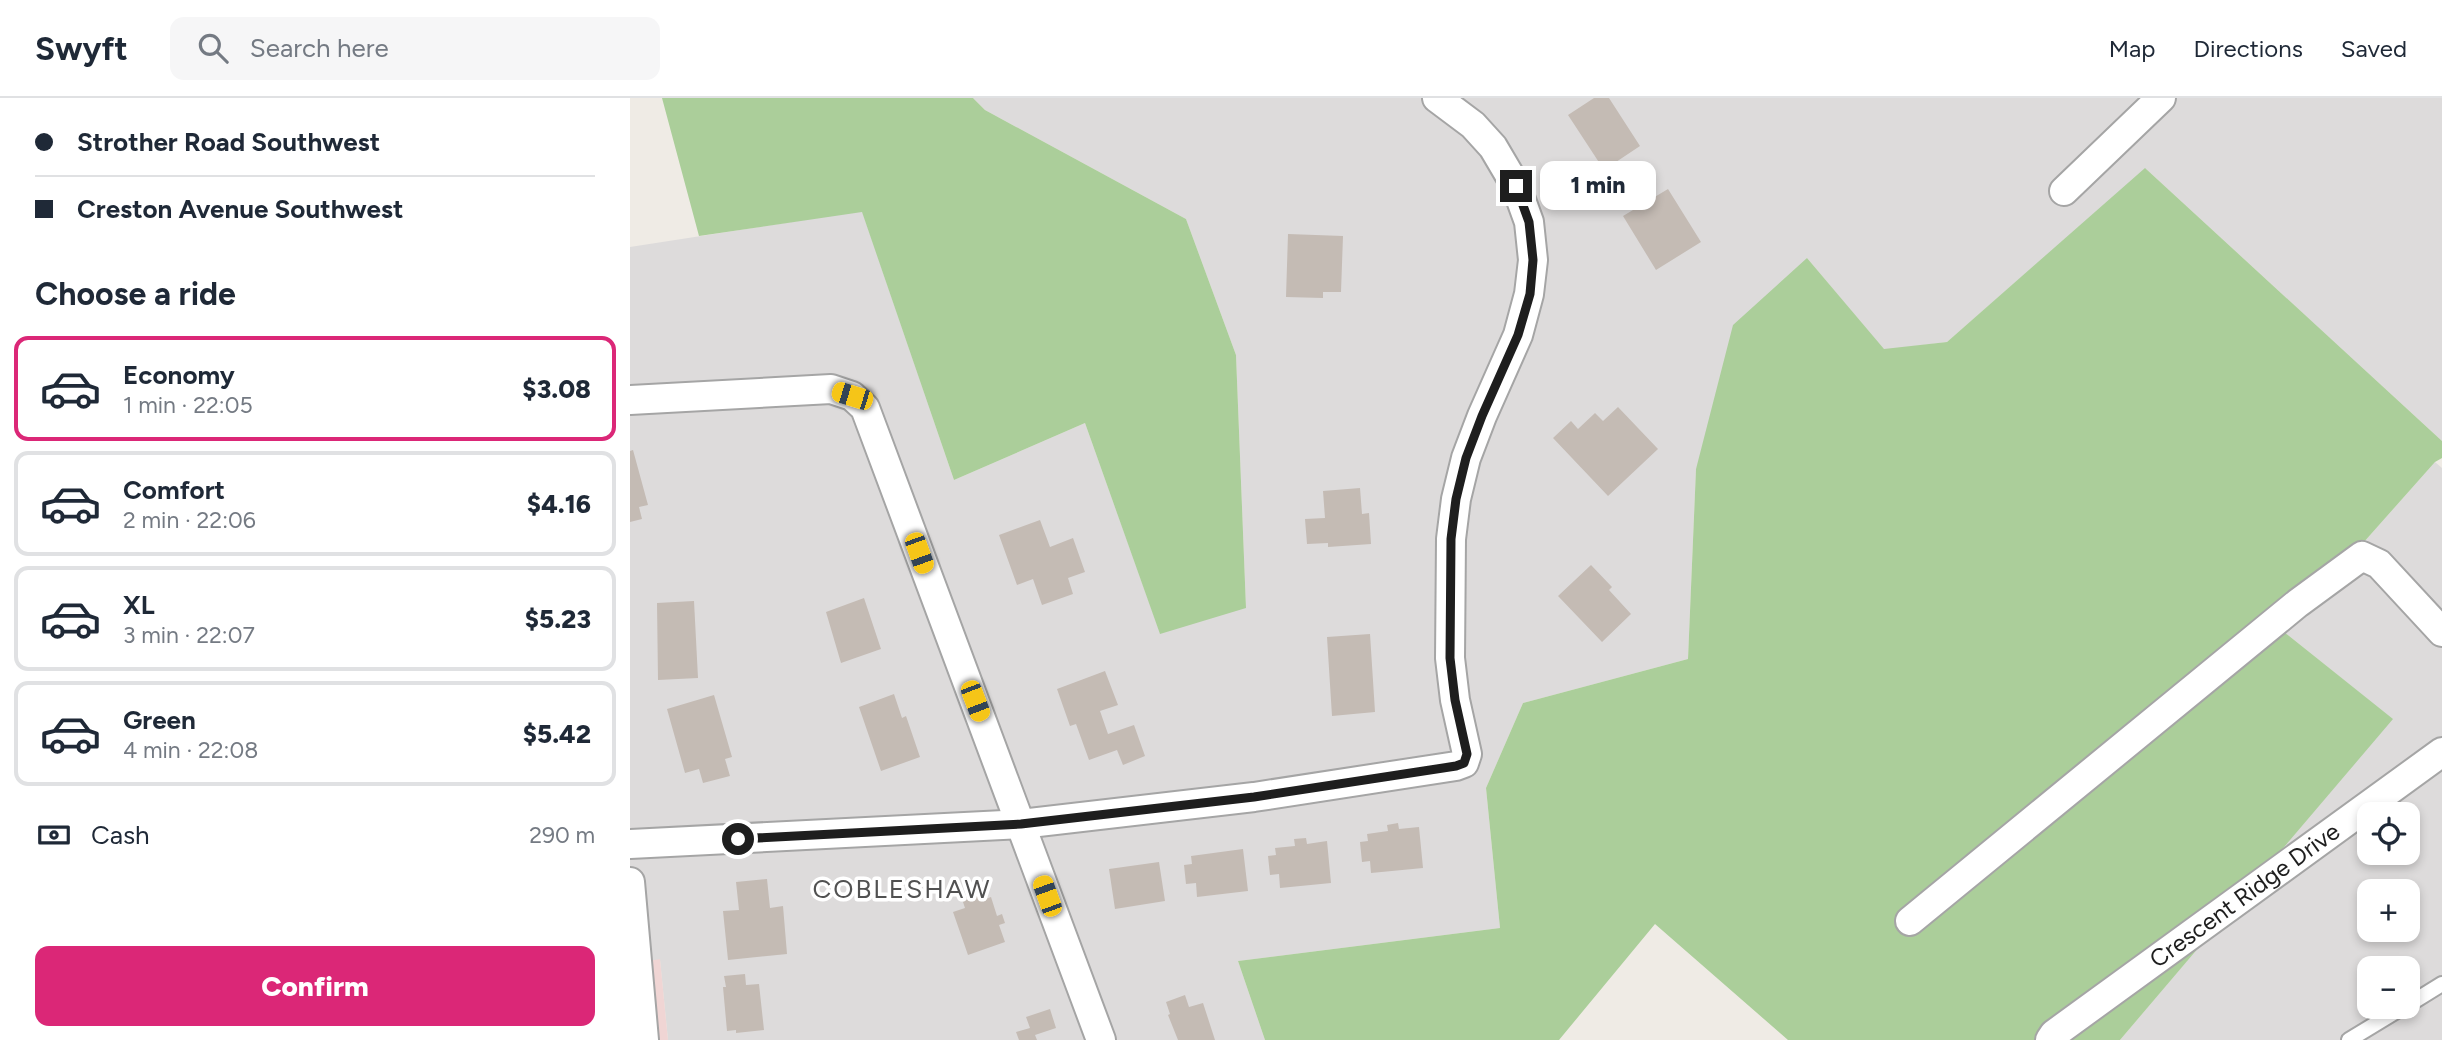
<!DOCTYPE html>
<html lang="en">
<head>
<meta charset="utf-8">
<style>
  body { margin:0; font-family:Figtree,sans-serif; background:#f6f6f7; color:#1f2937; height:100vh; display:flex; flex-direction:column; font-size:26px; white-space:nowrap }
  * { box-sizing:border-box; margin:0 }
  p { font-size:23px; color:#747a83 }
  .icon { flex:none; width:38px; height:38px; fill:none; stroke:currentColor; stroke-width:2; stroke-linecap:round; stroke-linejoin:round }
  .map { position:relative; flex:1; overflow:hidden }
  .sheet { display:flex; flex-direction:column; background:#fff; width:630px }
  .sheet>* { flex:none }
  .hud { display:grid; align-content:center; height:154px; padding:0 35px; background:#fff }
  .buttons { position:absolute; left:1727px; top:704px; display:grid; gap:14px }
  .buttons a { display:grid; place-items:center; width:63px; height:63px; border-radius:14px; background:#fff; box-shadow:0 4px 10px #0003; font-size:35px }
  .end { position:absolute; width:32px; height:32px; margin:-16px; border:9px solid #1e1e1e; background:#fff; box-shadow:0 0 0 4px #fff }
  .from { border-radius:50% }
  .bubble { position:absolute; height:49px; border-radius:14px; background:#fff; box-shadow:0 4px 10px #0003; font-size:23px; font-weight:800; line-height:49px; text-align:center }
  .car { position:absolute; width:21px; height:42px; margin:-21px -10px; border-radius:9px; box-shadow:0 0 5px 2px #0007; background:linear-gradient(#f5c518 24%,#345 0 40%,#f5c518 0 76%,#345 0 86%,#f5c518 0) }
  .hud b { display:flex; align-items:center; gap:24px; height:66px; font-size:26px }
  .hud b+b { border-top:2px solid #e0e1e3 }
  .hud i { width:18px; height:18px; background:#1f2937 }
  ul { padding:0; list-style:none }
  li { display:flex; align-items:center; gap:21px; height:105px; margin:0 14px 10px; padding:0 21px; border:4px solid #e0e1e3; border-radius:14px }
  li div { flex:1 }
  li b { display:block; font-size:26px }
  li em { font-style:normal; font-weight:800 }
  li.current { border-color:#db2777 }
  li>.icon { width:63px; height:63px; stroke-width:1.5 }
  h2 { padding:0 35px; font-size:32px; line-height:84px }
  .pay { display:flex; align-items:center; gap:18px; height:77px; padding:0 35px; font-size:26px }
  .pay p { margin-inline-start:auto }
  .cta { display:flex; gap:14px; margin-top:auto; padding:14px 35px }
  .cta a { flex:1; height:80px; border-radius:14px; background:#db2777; color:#fff; font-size:28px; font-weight:800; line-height:80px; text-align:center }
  header { display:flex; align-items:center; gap:42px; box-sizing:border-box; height:98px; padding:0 35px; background:#fff; border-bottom:2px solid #e0e1e3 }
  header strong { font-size:33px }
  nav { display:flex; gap:38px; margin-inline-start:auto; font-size:24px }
  .search { width:490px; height:63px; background:#f6f6f7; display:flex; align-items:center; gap:18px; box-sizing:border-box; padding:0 24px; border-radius:14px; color:#747a83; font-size:26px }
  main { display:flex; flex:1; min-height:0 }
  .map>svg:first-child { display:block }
  .residential { fill:#dddbdb; fill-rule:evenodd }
  .commercial { fill:#f0d5d4 }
  .forest { fill:#abce9a }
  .building { fill:#c4bbb4 }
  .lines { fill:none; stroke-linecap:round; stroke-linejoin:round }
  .lane-casing { stroke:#a5a5a5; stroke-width:18 }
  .street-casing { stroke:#a5a5a5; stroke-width:32 }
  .lane { stroke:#fff; stroke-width:14 }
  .street { stroke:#fff; stroke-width:28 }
  .route { stroke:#1e1e1e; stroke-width:9 }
  .labels { text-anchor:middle; stroke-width:7; stroke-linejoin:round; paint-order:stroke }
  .street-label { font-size:24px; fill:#1e1e1e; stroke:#fff }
  .neighbourhood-label { font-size:26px; letter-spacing:2px; fill:#515151; stroke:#fff }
</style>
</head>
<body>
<header>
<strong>Swyft</strong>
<div class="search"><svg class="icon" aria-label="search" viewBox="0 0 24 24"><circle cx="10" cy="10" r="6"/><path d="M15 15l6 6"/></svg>Search here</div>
<nav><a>Map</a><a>Directions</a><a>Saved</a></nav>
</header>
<main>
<section class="sheet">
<div class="hud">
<b><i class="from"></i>Strother Road Southwest</b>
<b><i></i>Creston Avenue Southwest</b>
</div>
<h2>Choose a ride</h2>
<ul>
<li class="current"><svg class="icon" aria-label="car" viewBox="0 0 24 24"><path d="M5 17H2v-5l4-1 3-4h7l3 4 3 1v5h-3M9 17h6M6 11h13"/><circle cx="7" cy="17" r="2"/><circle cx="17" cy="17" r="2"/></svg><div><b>Economy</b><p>1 min · 22:05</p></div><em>$3.08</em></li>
<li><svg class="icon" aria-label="car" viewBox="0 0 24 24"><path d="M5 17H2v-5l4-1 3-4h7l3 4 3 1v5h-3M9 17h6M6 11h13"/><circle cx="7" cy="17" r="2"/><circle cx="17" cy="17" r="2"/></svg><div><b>Comfort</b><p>2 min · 22:06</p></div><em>$4.16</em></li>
<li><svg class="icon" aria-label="car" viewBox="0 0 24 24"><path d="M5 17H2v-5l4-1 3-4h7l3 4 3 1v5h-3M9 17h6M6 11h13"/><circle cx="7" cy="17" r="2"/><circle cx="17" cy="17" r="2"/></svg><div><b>XL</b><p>3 min · 22:07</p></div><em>$5.23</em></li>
<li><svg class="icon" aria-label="car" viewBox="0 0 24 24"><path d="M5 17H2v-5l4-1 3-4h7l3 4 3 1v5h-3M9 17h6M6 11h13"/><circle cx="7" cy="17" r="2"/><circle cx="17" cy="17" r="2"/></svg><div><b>Green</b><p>4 min · 22:08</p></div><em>$5.42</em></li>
</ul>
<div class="pay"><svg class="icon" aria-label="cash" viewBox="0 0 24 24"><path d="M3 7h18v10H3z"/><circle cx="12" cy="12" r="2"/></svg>Cash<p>290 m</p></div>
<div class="cta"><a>Confirm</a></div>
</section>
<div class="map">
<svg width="1812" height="942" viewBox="0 0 1812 942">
  <rect width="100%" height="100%" fill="#efebe5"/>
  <path class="residential" d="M343,0h1469v343l-296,-272 -199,173 -63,8 -77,-92 -111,211 -8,190 -165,44 -37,85 14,140 -262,33 27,79h-597l-8,-80 -30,4v-717l232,-36 92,269 131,-57 75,210 86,-26 -10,-252 -50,-136 -201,-109z
    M1805,364l7,6v572h-322l272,-321 -108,-87zM1740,716h38v38h-38zM1740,793h38v38h-38zM1740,870h38v38h-38z"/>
  <path class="commercial" d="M30,861l8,81h-38v-76z"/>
  <path class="forest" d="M32,0h311l12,12 201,109 50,136 10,253 -86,26 -75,-211 -131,57 -92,-268 -163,24z
    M1515,70l297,273v17l-7,4 -151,170 109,87 -273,321h-332l-133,-116 -96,116h-294l-27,-79 262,-33 -14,-140 37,-85 165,-44 8,-190 37,-144 74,-67 77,91 63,-7z"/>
  <path class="building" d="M964,0h15l31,48 -36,24 -36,-55z
    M1038,91l33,53 -45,28 -33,-54z
    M658,136l55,2 -2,56h-18v6l-37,-1z
    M988,309l40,42 -50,47 -55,-58 18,-17 7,8 17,-16 8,8z
    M3,352l15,55 -9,2 3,12 -12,3v-71z
    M730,390l2,26 7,-1 2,31 -43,3v-4l-21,1 -2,-25 20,-1 -2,-27z
    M410,422l10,27 23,-9 12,34 -17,6 5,16 -31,11 -9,-26 -16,6 -18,-50z
    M961,467l21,22 -3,3 22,24 -29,28 -44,-46z
    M234,500l17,51 -40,14 -15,-51z
    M64,503l4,77 -40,2 -1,-77z
    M740,536l5,78 -43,4 -5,-79z
    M475,573l13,34 -18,6 8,23 26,-9 11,31 -22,9 -6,-15 -28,10 -13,-36 -6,2 -13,-37z
    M264,596l8,24 4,-2 14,41 -39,14 -22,-64z
    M84,597l18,62 -7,2 5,17 -27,7 -4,-14 -14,4 -18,-64z
    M768,725l1,6 20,-2 4,41 -52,5 -1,-12 -8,1 -2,-20 8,-1 -1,-7 21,-3 -1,-6z
    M676,740l1,6 20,-3 4,42 -51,5 -1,-14 -9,1 -2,-19 8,-1 -1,-7 20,-2 -1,-7z
    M613,751l5,42 -51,6 -1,-14 -10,1 -2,-19 8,-1 -1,-8z
    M529,764l6,39 -50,8 -6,-40z
    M137,781l3,29 13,-2 4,48 -59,6 -5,-49 16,-1 -3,-28z
    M350,794l3,8 8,-3 6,19 5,-2 3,9 -6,2 6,17 -37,13 -15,-43 12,-4 -3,-9z
    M115,876l1,11 13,-1 5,46 -28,3v-3l-9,1 -4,-44h3l-2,-11z
    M555,897l4,12 14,-4 12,37h-37l-10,-25 2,-1 -4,-12z
    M420,911l6,19 -21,7 2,5h-18l-3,-8 14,-4 -4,-11z"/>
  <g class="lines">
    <g class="lane-casing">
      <path id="lane" d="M1778,907l34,-21
        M1719,942l56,-34"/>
    </g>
    <g class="street-casing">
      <g id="street">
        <path d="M1434,93l97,-93"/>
        <path d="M0,302l201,-11 21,7 13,12 236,632"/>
        <path d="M0,746l391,-20 233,-27 202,-31 8,-3 3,-9 -12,-54 -5,-42 1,-119 5,-40 10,-41 16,-42 36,-81 11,-41 4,-34 -4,-38 -13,-36 -23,-39 -20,-22 -36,-27"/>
        <path d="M0,784l14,158"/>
        <path d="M1280,823l388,-318 64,-47 17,8 63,68"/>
        <path id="s1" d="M1420,942l4,-6 388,-282"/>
      </g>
    </g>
    <use href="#lane" class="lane"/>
    <use href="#street" class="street"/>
  </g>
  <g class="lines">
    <path class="route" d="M108,741l283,-15 233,-27 202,-31 8,-3 3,-9 -12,-54 -5,-42 1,-119 5,-40 10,-41 16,-42 36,-81 12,-41 3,-34 -4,-38 -13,-36"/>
  </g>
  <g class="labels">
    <g class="street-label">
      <text dy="8" stroke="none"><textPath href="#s1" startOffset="243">Crescent Ridge Drive</textPath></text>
    </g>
    <g class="neighbourhood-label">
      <text x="272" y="800">COBLESHAW</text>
    </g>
  </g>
</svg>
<div class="buttons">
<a><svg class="icon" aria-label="locate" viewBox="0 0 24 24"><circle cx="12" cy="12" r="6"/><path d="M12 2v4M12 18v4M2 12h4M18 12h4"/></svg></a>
<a>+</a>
<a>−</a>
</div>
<i class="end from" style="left:108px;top:741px"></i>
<i class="end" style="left:886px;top:88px"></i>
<div class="bubble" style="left:910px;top:63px;width:116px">1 min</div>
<i class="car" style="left:222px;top:298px;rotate:287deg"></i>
<i class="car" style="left:289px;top:455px;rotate:160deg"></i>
<i class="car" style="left:345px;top:603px;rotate:159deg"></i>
<i class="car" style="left:417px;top:798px;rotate:340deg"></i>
</div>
</main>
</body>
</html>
